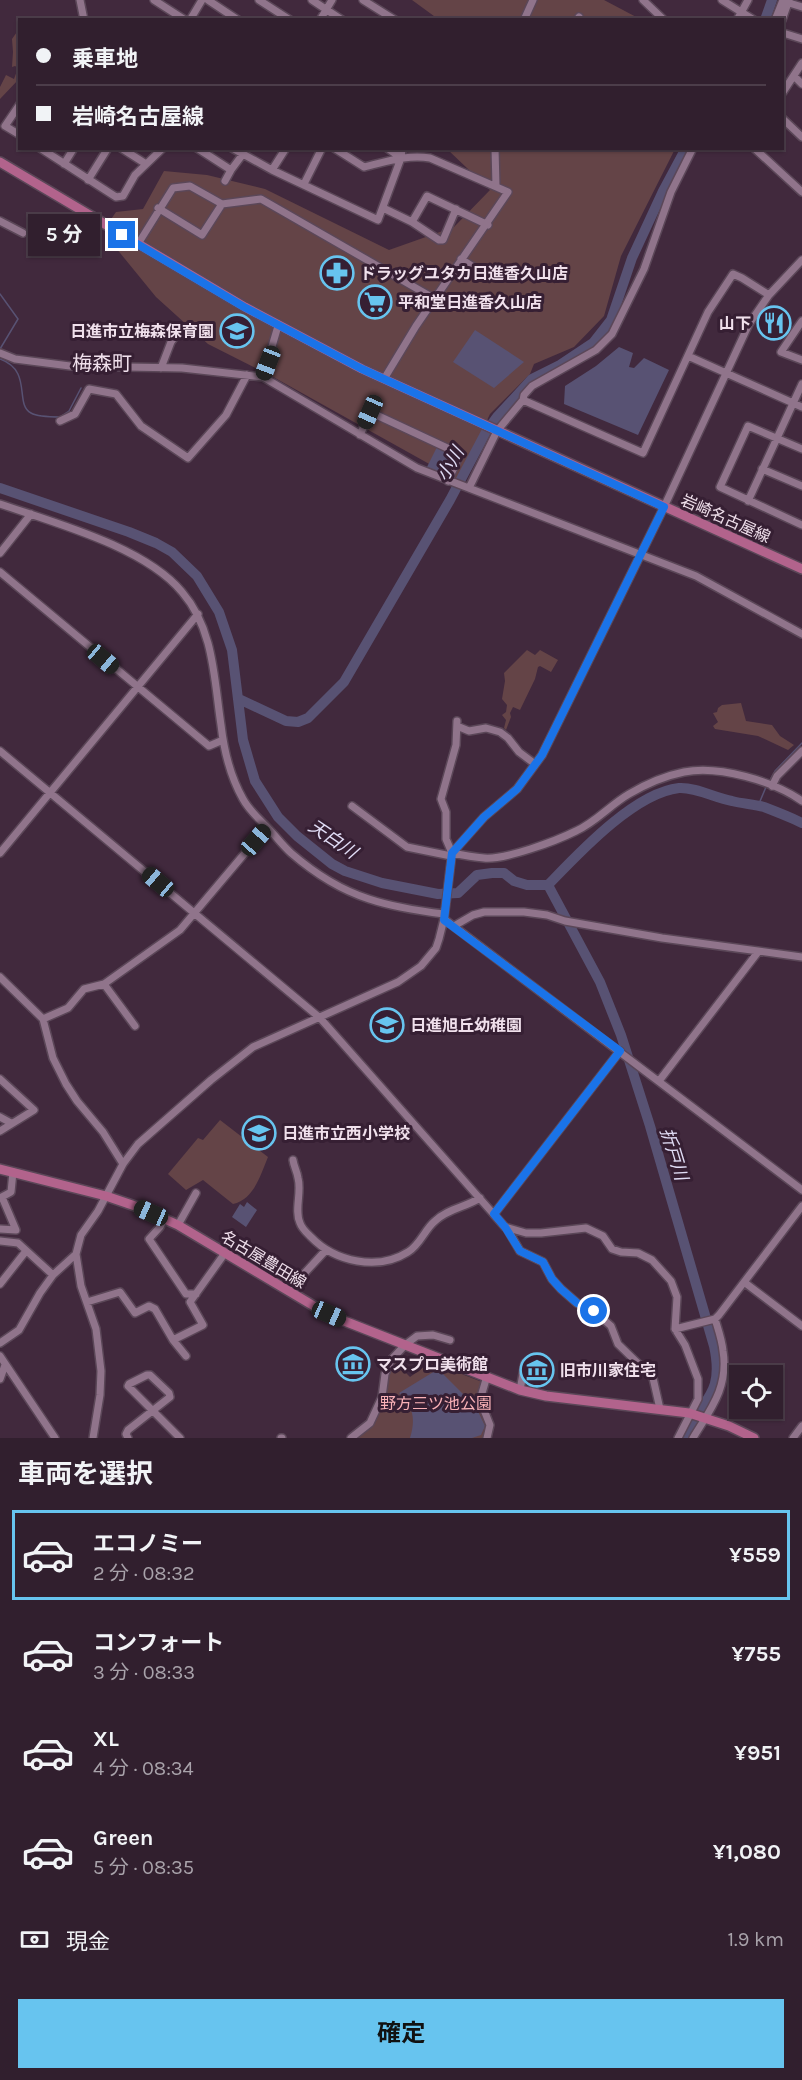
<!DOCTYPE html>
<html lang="ja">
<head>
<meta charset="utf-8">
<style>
  body { margin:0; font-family:Karla,"Noto Sans JP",sans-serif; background:#3d2c3a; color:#f1f3f6; height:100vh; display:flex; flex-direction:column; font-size:22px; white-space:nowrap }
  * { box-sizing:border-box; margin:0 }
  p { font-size:20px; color:#a8a2aa }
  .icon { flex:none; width:33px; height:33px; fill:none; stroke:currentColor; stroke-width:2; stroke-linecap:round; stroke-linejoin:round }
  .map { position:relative; height:1438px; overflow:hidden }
  .details { display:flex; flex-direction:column; background:#311f2e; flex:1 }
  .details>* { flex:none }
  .hud { position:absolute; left:18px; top:18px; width:766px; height:132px; border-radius:0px; box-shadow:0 2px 4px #0004,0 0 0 2px #4c3d4a; display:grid; align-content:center; height:132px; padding:0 18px; background:#311f2e }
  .controls { position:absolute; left:729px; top:1365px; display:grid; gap:12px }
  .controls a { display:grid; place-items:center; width:54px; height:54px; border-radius:0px; background:#311f2e; box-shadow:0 2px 4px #0004,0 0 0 2px #4c3d4a; font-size:30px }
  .end { position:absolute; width:27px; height:27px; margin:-14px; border:8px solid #1a73e8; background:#fff; box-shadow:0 0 0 3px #fff }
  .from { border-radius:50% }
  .bubble { position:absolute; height:42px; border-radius:0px; background:#311f2e; box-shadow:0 2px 4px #0004,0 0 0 2px #4c3d4a; font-size:20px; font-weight:700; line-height:42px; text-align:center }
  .car { position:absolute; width:18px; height:36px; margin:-18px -9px; border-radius:8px; box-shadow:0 0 4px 2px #0007; background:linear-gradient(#222 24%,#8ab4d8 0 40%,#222 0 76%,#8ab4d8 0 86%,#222 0) }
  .hud b { display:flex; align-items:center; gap:21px; height:57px; font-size:22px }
  .hud b+b { border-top:2px solid #4c3d4a }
  .hud i { width:15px; height:15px; background:#f1f3f6 }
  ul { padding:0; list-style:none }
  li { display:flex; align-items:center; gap:18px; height:90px; margin:0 12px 9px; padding:0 6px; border:3px solid transparent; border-radius:0px }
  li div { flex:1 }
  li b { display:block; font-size:22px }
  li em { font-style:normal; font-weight:700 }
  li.on { border-color:#67c4ef }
  li>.icon { width:54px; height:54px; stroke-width:1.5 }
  h2 { padding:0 18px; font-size:27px; line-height:72px }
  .pay { display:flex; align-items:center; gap:15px; height:66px; padding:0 18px; font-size:22px }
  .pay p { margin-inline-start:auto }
  .cta { display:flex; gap:12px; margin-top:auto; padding:12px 18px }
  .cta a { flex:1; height:69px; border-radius:0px; background:#67c4ef; color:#111; font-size:24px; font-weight:700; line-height:69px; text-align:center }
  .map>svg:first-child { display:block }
  .green { fill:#644447 }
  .water { fill:#585273 }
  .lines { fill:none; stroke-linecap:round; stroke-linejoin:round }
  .stream { stroke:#585273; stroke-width:1.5 }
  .river { stroke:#585273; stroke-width:10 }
  .minor-casing { stroke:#5b4758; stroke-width:10 }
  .major-casing { stroke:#5b4758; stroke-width:12 }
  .minor { stroke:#90748b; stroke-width:7 }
  .major { stroke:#b2638c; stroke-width:9 }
  .route { stroke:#1a73e8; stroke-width:8 }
  .labels { text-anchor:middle; stroke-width:6; stroke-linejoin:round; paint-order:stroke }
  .poi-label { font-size:16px; font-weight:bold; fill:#f0e0ec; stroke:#361f33; text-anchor:start }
  .street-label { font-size:16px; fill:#f0e0ec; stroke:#361f33 }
  .park-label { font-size:16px; fill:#f9b1b7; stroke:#361f33 }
  .water-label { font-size:18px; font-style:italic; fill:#e1ddf6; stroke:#361f33 }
  .quarter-label { font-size:20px; fill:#f0e0ec; stroke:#361f33 }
</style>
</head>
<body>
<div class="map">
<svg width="802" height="1438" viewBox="0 0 802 1438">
  <rect width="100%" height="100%" fill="#41293d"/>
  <path class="green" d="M412,0h192l36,19h-202z
    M19,29v50l-19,20v-12l6,-12 8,4 4,-11 -3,-2 -3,1 1,-15 -1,-13z
    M447,149h228l-54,107 -17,60 -30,31 -40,17 -4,10 -40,40 -32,66 -183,-102 -67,-34 -52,-47 -49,-60 2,-15 7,-10 27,-3 21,-38 43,4 58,14 124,61 65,-23 36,-37z
    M527,650l8,5 5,-5 18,10 -7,12 -11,-6 -2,1 -3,12 -15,31 -7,-3 -3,6 1,4 -5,13 -2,-2 2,-8 -4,-5 4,-3 1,-7 -5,-6 3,-18 -1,-8z
    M741,703l5,18 26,4 8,11 14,9 -6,5 -30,-14 -43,-7 -2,-3 5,-4 -5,-9 4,-1 1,-4 4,-3z
    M220,1120l48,37c-8,19 -14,42 -35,47l-30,-24 -17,10 -18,-16 30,-36 5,2z
    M394,1361l16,16 21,-15 51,20 -5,18 11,25 -4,13h-131l19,-14 15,-49z"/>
  <path class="water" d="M475,330l49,32 -30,26 -41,-26z
    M619,347l14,6 -4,14 5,1 10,-10 25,12 -31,65 -74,-31 1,-18 31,-20z
    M437,447l21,9 -11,20 -20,-9z
    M247,1202l10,8 -11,17 -14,-10 8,-13 4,3z
    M435,1371l7,2 34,34 9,19 -4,9 -9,3h-62c6,-20 3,-32 -11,-45z"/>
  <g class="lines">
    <path class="stream" d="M0,294l18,25 -18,30
      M0,359c33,12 14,45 31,54 7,4 21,4 29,4l9,-6 12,-23
      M770,780l5,-9 27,-28
      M758,806l8,-19"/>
    <path class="river" d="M765,20l7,-20
      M0,488l129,44 27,11 16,9 25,24 22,36 13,38 11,90 12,41 23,36 19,19 35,28 13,7 37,12 56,11 20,-1 19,-18 15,-2h12l10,8 13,4h21c30,-31 86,-92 131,-97 17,-1 36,10 53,13 11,3 22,3 32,6 13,5 26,10 38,16
      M239,699l47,22 12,1 10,-4 36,-36 106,-182 36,-68 11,-15 35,-38 28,-14 33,-22 18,-23 21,-62 31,-67 23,-43
      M548,885l52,97 21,53 29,91 64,220c11,51 -13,52 -30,92"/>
    <g class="minor-casing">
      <path id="minor" d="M80,0l4,20
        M154,0l31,20
        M208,0l30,20
        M259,0l31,20
        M312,0l30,20
        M363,0l32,20
        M643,0l21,20
        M722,0l32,20
        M789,3l13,4
        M190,20l12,-20
        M320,20l12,-20
        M524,20l9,-20
        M577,20l2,-3
        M737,20l11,-20
        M775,20l8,-20
        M782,20l7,-20
        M783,33l19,6
        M794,76l8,8
        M783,92l19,-29
        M20,104l-15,22 15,9
        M783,119l19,18
        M40,148l76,49 7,-1 12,-21 28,-27
        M121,148l25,16
        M197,148l34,22 12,-16
        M232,148l40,22 106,50 23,-62 1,-10
        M334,148l30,19c22,-5 43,-13 66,-9l78,34 -92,134 -32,53
        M387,148l14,10
        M495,148l1,38
        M754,148l48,44
        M64,164l10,-16
        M272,170l14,-22
        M88,180l20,-32
        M225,181l6,-11
        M304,184l18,-36
        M222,204l39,-5 174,100
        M383,208l29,14 15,-26 61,29
        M0,221l23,12
        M412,222l27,18h4l13,-31
        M138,244l35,-56 17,-2 32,18 -20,31 -44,-27
        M461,259l17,11
        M802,321l-21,31 21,8
        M0,353l15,6 55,7 112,2 81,9 154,91 279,108 106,58
        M688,356l114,51
        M161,368l10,-26 5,-7
        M263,377l15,-51
        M523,400l1,-5 8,-9 64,-36 16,-16 32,-65 27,-77 22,-44
        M60,421l15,-7 14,-25 27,5 25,32 47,32 38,-43 21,-40
        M360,435l10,-23 90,42 -12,27
        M802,449l-54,-23 -28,61 82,38
        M762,469l40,17
        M469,488l28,-57 26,-31 120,53 65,-141 25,-38 9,4 27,17
        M748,501l54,-117
        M0,504c55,19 145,43 182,88 32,37 32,87 39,133 3,26 9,51 22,74 6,11 14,18 23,27 9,9 16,19 25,27 22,19 50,37 78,46 24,8 50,12 75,15
        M0,553l31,-39
        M0,572l209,174 14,-6
        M457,721l-1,24 -15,54 5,13v27l6,14c10,2 21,4 32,5 21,2 72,-17 92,-27 20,-9 34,-26 53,-37 17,-10 35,-18 55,-22 35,-7 89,9 118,29
        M457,726l12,5 17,-3 14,4 8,6 11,14 16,12
        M0,751l320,267 185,209 21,6h15l45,-5 17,8 9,13 9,3 17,1 14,7 19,21 6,16 -2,32 10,16 13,34v20l-20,39
        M772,786l5,-10 25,-25
        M352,806l55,41 44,9
        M0,853l198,-239
        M444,919l358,271
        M454,926l19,-11 11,-3h40l23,3 18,6 97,17 140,19
        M0,977l43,42 10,39 13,26 11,17 26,31 20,32
        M104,984l31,42
        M43,1019l25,-11 16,-19 20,-5 76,-54 87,-103
        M0,1079l34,31 -34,21
        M659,1081l99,-129
        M0,1117l11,6
        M293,1160c1,7 4,11 5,18 4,14 -4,32 2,45 2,6 7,10 11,14 24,25 67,34 97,15 12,-7 17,-23 27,-31 12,-12 31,-14 45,-23
        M0,1198l11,-6 2,-20
        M494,1214l126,-163
        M164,1219l-4,8 -11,12 37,55h10
        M178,1225l18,-32
        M506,1227l14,24 23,11 9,17 9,10 16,14 17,8 17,15 7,18 35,34 7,31
        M0,1229l16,1 -14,-33
        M0,1241l18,2 35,32
        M744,1282l58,44
        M0,1284l26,-33
        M288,1291l38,-41
        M87,1302l33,-10 15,21 14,-7 6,3 18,31 30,-15 -13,-23 35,-49
        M675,1329l40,-10 4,-4 83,-109
        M173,1340l13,16
        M0,1343l19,-13 21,-37 13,-18 23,-21
        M0,1356l55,82
        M0,1379l5,-14
        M520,1390l5,-27 4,1
        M93,1438l7,-43 1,-24 -5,-42 -15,-43 -5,-32 5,-19 17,-24 25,-47 15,-20 73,-64 42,-33 145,-65 23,-16 15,-18 3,-9 5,-20 8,-66 32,-36 33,-28 25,-34 122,-248 85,-183 20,-29 33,-35
        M128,1438l-2,-4 2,-4 42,-33 -1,-4 -19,-18h-3l-18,9 -1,2 52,52
        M281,1438h1
        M351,1438l19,-15 12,-26 3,-23 6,-14 14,-15 12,-9 16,-1 17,5
        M487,1438l3,-13 -10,-25 7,-24
        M693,1438c17,-28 36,-51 30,-87 -1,-11 -5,-22 -8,-32
        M793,1438l9,-12"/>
    </g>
    <g class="major-casing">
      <path id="major" d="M0,162l245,145 117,62 440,200
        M0,1169l106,27 32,11 40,18 151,90 191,75 26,6 143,17 40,13 25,12"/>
    </g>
    <use href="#minor" class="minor"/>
    <use href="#major" class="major"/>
  </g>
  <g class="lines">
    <path class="route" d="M122,235l122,72 118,62 302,138 -122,248 -25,34 -33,28 -32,36 -8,67 176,131 -126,163 11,13 15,24 23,11 9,17 9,10 16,14 17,8"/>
  </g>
  <defs>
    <g id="pharmacy-ring" transform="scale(1.725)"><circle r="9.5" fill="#361f33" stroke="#67c4ef" stroke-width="1.5"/><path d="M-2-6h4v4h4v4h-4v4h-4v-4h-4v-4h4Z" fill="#67c4ef"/></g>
    <g id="supermarket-ring" transform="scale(1.725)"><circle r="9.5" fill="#361f33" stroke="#67c4ef" stroke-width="1.5"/><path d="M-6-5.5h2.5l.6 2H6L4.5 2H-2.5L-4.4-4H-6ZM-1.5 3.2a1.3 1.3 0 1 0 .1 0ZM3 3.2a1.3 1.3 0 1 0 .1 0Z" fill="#67c4ef"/></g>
    <g id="restaurant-ring" transform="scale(1.725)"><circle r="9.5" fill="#361f33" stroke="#67c4ef" stroke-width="1.5"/><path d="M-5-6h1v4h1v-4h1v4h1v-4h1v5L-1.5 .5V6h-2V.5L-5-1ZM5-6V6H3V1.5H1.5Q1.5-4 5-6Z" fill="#67c4ef"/></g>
    <g id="school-ring" transform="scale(1.725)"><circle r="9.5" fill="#361f33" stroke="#67c4ef" stroke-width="1.5"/><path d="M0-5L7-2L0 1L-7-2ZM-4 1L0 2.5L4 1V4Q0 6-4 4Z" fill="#67c4ef"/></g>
    <g id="museum-ring" transform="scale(1.725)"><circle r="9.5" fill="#361f33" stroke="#67c4ef" stroke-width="1.5"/><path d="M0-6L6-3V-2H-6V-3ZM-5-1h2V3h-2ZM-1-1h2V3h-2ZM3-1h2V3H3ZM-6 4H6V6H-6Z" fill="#67c4ef"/></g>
  </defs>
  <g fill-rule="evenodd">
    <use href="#pharmacy-ring" x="337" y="273"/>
    <use href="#supermarket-ring" x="375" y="302"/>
    <use href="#restaurant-ring" x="774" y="323"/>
    <use href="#school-ring" x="237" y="331"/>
    <use href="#school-ring" x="387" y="1025"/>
    <use href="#school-ring" x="259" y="1133"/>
    <use href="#museum-ring" x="353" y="1364"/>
    <use href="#museum-ring" x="537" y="1370"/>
  </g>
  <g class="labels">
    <g class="poi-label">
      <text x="360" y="279">ドラッグユタカ日進香久山店</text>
      <text x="398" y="308">平和堂日進香久山店</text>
      <text x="751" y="329" text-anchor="end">山下</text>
      <text x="214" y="337" text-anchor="end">日進市立梅森保育園</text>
      <text x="410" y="1031">日進旭丘幼稚園</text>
      <text x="282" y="1139">日進市立西小学校</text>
      <text x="376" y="1370">マスプロ美術館</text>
      <text x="560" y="1376">旧市川家住宅</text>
    </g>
    <g class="street-label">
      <text transform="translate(726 518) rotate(24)" y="6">岩崎名古屋線</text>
      <text transform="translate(264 1259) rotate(31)" y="6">名古屋豊田線</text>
    </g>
    <g class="park-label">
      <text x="436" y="1409">野方三ツ池公園</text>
    </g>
    <g class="water-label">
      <text transform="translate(450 464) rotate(-60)" y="6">小川</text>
      <text transform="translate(333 839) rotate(34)" y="6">天白川</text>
      <text transform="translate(674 1154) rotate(73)" y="6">折戸川</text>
    </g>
    <g class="quarter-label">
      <text x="102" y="370">梅森町</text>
    </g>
  </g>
</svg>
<div class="controls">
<a><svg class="icon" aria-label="locate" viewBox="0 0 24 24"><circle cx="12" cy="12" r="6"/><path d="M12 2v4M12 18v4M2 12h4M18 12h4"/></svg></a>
</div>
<i class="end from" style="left:594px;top:1311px"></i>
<i class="end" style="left:122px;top:235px"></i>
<div class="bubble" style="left:28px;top:214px;width:72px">5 分</div>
<i class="car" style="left:268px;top:363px;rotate:201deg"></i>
<i class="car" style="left:370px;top:412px;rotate:204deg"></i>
<i class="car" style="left:103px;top:659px;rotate:130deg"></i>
<i class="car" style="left:256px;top:840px;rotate:41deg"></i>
<i class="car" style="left:158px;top:882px;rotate:310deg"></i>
<i class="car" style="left:151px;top:1213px;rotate:294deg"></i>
<i class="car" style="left:329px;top:1314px;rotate:114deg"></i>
<div class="hud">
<b><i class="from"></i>乗車地</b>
<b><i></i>岩崎名古屋線</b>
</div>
</div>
<section class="details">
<h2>車両を選択</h2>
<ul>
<li class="on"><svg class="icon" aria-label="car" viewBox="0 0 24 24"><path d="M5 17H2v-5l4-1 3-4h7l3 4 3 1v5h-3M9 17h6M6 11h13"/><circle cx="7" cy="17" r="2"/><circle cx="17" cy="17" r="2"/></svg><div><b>エコノミー</b><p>2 分 · 08:32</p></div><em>¥559</em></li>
<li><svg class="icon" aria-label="car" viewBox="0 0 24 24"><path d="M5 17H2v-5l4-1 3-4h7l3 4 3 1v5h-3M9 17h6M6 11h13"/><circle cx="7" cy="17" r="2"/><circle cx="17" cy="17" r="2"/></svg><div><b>コンフォート</b><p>3 分 · 08:33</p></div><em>¥755</em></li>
<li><svg class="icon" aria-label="car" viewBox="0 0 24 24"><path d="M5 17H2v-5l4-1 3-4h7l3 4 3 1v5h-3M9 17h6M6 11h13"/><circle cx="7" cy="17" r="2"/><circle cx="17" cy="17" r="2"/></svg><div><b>XL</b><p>4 分 · 08:34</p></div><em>¥951</em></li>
<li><svg class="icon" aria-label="car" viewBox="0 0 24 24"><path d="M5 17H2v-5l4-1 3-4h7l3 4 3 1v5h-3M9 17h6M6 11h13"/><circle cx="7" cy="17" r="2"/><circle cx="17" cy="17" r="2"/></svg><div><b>Green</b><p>5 分 · 08:35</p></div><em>¥1,080</em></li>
</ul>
<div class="pay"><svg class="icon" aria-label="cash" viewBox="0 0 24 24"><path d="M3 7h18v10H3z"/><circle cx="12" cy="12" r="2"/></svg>現金<p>1.9 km</p></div>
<div class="cta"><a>確定</a></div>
</section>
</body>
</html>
